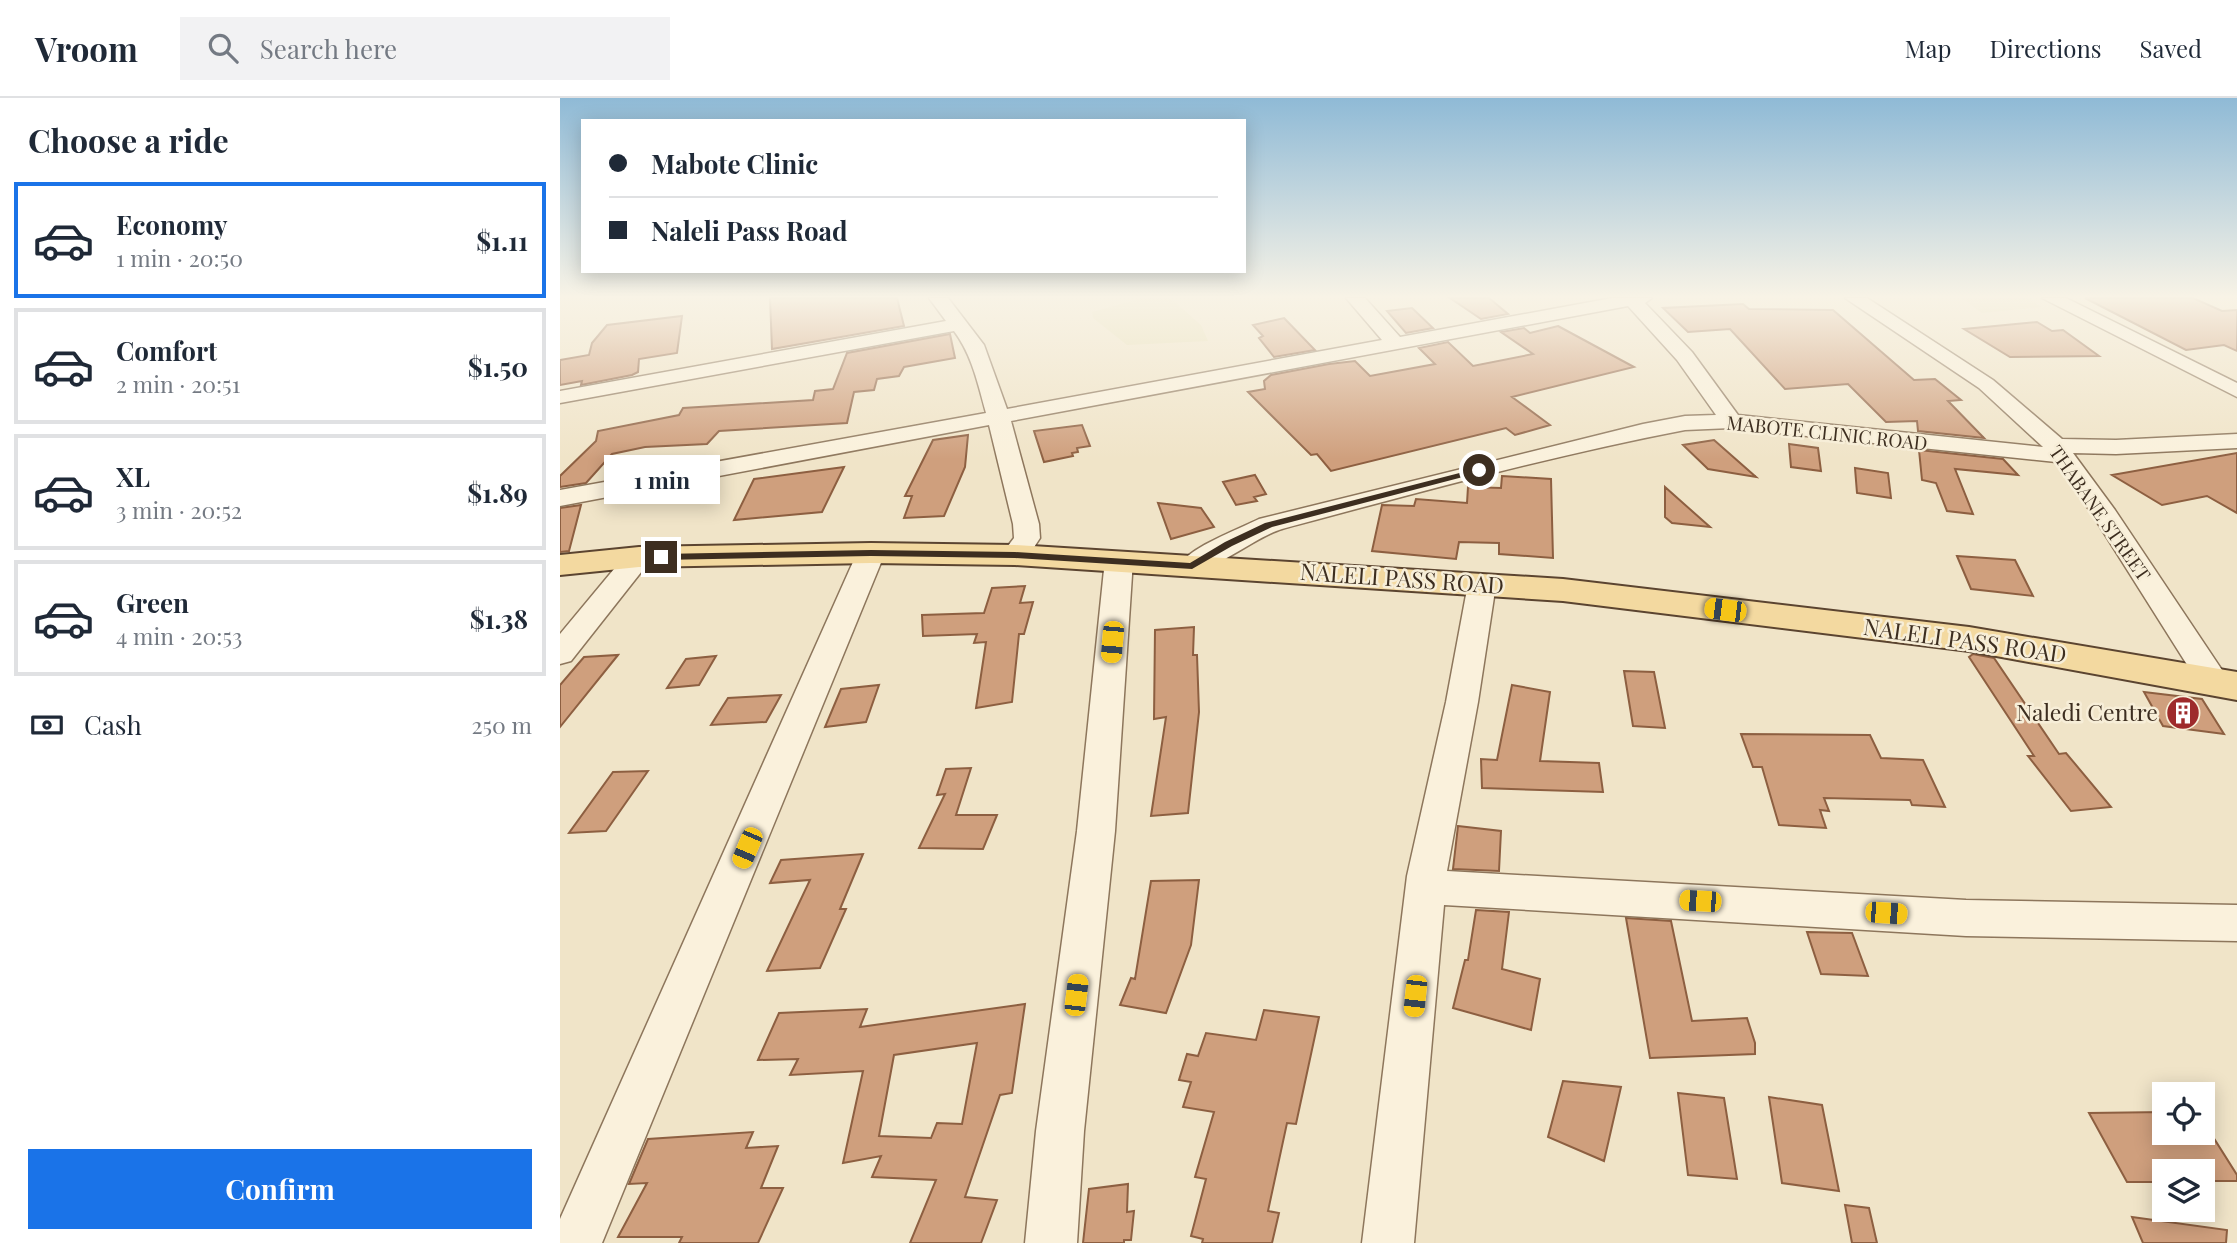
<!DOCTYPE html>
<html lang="en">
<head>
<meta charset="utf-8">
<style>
  body { margin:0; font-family:"Playfair Display",serif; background:#f2f2f3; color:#1f2937; height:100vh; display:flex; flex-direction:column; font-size:26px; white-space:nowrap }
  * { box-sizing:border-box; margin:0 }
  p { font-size:23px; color:#747a83 }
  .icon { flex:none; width:38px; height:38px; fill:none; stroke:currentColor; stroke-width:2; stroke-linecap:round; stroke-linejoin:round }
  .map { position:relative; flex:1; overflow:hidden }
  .details { display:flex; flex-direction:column; background:#fff; width:560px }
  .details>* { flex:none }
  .hud { position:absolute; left:21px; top:21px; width:665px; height:154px; border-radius:0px; box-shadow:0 4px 18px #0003; display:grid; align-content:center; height:154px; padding:0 28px; background:#fff }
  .tools { position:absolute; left:1592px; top:984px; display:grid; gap:14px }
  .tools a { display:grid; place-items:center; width:63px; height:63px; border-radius:0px; background:#fff; box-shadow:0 4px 18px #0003; font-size:35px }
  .end { position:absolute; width:32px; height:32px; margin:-16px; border:9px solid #3d2e20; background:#fff; box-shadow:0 0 0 4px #fff }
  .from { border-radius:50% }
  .bubble { position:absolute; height:49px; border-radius:0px; background:#fff; box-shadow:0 4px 18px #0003; font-size:23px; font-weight:700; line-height:49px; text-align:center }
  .car { position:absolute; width:21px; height:42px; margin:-21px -10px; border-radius:9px; box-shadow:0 0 5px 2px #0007; background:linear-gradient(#f5c518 24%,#345 0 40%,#f5c518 0 76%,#345 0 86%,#f5c518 0) }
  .hud b { display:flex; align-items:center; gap:24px; height:66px; font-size:26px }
  .hud b+b { border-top:2px solid #e0e1e3 }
  .hud i { width:18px; height:18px; background:#1f2937 }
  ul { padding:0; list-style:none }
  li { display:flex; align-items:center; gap:21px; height:116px; margin:0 14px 10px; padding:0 14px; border:4px solid #e0e1e3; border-radius:0px }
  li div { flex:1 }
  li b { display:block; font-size:26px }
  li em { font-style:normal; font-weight:700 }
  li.on { border-color:#1a73e8 }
  li>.icon { width:63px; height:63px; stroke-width:1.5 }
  h2 { padding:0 28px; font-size:32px; line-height:84px }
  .pay { display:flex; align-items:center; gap:18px; height:77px; padding:0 28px; font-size:26px }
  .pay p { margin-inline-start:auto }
  .action { display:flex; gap:14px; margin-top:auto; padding:14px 28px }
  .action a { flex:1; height:80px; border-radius:0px; background:#1a73e8; color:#fff; font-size:28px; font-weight:700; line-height:80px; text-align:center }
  header { display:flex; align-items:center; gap:42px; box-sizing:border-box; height:98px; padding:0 35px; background:#fff; border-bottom:2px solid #e0e1e3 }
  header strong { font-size:33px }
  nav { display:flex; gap:38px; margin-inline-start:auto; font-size:24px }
  .search { width:490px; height:63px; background:#f2f2f3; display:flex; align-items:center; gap:18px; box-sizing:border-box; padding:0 24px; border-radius:0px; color:#747a83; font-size:26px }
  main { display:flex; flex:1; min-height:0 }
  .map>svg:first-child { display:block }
  .farmland { fill:#e6deb5 }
  .building { fill:#cf9f7d; stroke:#8d5f41; stroke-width:2; fill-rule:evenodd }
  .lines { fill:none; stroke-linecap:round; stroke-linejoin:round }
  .minor-casing { stroke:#8d765c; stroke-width:3 }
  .major-casing { stroke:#5b4430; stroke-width:4 }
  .minor { fill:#faf1dc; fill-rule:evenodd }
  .major { fill:#f3d9a0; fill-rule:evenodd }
  .route { fill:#3d2e20 }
  .labels { text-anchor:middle; stroke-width:5; stroke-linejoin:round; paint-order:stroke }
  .far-street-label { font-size:19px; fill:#3d2e20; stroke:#f7eed8 }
  .street-label { font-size:23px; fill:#3d2e20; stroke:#f7eed8 }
  .poi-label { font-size:23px; fill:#3d2e20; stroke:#f7eed8; text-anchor:end }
</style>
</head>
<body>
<header>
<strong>Vroom</strong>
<div class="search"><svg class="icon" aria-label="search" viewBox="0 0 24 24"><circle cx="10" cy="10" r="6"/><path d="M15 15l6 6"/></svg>Search here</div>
<nav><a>Map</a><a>Directions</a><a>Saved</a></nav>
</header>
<main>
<section class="details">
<h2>Choose a ride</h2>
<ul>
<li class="on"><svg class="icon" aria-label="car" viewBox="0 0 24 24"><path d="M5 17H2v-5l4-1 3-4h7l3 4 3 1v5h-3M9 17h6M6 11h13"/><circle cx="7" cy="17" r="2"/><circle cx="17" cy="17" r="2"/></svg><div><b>Economy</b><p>1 min · 20:50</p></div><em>$1.11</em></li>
<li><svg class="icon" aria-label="car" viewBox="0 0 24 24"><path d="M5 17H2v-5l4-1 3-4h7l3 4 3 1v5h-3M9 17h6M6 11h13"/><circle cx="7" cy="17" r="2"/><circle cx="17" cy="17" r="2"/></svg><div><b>Comfort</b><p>2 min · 20:51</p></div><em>$1.50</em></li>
<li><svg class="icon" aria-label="car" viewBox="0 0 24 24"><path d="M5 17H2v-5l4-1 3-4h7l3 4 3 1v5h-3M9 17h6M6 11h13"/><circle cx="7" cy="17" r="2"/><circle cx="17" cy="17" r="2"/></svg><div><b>XL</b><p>3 min · 20:52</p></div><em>$1.89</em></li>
<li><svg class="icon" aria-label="car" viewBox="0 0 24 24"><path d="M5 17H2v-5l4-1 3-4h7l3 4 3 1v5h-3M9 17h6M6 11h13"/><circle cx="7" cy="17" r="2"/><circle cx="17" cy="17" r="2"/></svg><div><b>Green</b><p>4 min · 20:53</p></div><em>$1.38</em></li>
</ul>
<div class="pay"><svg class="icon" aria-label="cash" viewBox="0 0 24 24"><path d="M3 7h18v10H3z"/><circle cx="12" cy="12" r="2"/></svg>Cash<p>250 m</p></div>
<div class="action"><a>Confirm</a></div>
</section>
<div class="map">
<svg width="1677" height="1145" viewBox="0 0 1677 1145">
  <rect width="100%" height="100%" fill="#f0e4c8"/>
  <path class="farmland" d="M583,200h27l31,27 7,16 -81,4 -34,-27 -1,-6z
    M1401,200h65l16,9 -60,6z"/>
  <path class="building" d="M210,200h127l7,28 -132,23z
    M890,200h39l19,16 -27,5z
    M1525,200h108l29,13 15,-1v41l-13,-6 -38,5z
    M1183,206l6,5 84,1 81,70 21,-1 26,21 -13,1 36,37 -66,-7 -1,-10 -31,1 -38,-38 -63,5 -55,-60 -42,3 -25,-24z
    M852,210l21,20 -27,5 -19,-22z
    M122,218l-5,37 -38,6 -1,13 -6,3 -51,10 1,-4 -22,4v-25l29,-5 3,-12 15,-18z
    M724,220l31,32 -41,7 -15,-19 4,-2 -10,-11z
    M1477,224l15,9 11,-1 36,26 -89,1 -46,-28z
    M998,228l76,41 -122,30 38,28 -35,10 -9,-7 -175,43 -14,-17 -6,1 -63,-63 17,-3 -1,-8 7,-6 58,-11 26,-3 15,15 65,-12 -16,-16 29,-6 25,24 60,-12 -32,-22 23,-4 6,5z
    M390,236l5,24 -51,9 -5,9 -22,3 -3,11 -20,2 -7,31 -128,8 -12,13 -62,3 -33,7 -26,29 -26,4v-11l36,-35 2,-10 81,-16 4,-7 130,-8 2,-9 18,-2 14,-36z
    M522,327l8,21 -13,2 1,4 -6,1 1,3 -29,6 -10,-31z
    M408,337l-3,32 -21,49 -40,2 8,-22h-7l28,-56z
    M1154,342l42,37 -48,-8 -25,-24z
    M1229,346l29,4 3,23 -30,-4z
    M1359,352l84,9 15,16 -63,-6 18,45 -26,-3 -11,-28 -14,-3z
    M1677,355v60l-30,-17 -45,9 -50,-30z
    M284,369l-22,45 -88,8 20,-41z
    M1295,370l33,5 3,25 -34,-5z
    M695,377l11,19 -12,3 3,4 -21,4 -13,-23z
    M942,378l49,3 2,79 -54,-4v-11l-40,-1 -3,17 -84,-8 10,-46 32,1 2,-7 51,4 1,-16 33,1z
    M1105,389l45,40 -38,-4 -7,-6z
    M598,405l43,5 13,19 -43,12z
    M21,407l-12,46 -9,1v-44z
    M1397,458l58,4 18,36 -62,-7z
    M465,488l-5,17 13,-1 -9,32h-5l-7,68 -36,6 10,-66 -12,1 3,-9 -54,2 -1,-21 62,-2 8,-25z
    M634,529l-1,28h4l2,57 -11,101 -37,3 15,-99 -12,2 1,-89z
    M1413,556l21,4 65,96 7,-1 45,54 -40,4 -43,-55h6l-65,-99z
    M58,557l-58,72v-42l24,-28z
    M156,558l-17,29 -32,3 19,-29z
    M1064,573l30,1 11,56 -32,-2z
    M319,587l-13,37 -41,5 16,-38z
    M952,587l38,7 -10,69 59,2 4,29 -121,-4 -1,-29 16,1z
    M1584,594l58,7 22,35 -61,-8z
    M221,597l-15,27 -55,3 17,-27z
    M1181,636l129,1 11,23 42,2 22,47 -33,-2 -2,-5 -86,-2 5,13 -9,-1 6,18 -47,-3 -17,-58h-9z
    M411,670l-15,47h41l-14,34 -64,-1 26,-54 -8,1 9,-26z
    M88,673l-42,60 -37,2 44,-61z
    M898,728l43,5 -2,40 -46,-2z
    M303,756l-23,55h6l-26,59 -53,3 43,-91 -40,3 11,-23z
    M639,782l-8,65 -25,68 -46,-8 11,-27 4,1 16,-98z
    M916,812l33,2 -7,57 38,10 -9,51 -78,-22 12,-48h3z
    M1066,820l45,3 21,100 55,-3 8,25v11l-105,4z
    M1247,834l45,1 16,43 -47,-2z
    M465,906l-13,89 -12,2 -35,102 32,3 -16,43h-71l26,-63 -64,-3 9,-21 -38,7 20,-92 -73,4 8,-16 -40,1 21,-47 88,-4 -7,18zM417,945l-15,81 -25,-1 -6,15 -52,-2 15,-81z
    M704,912l55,7 -23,107 -9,-1 -19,88 11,2 -7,30h-70l1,-4 -12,-3 15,-57 -11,-2 19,-65 -31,-5 8,-25 -12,-2 8,-26 11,2 8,-23 50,7z
    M1003,983l58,6 -17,74 -56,-24z
    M1118,995l46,5 13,81 -49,-4z
    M1209,999l53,8 17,86 -57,-8z
    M1605,1014v20h38v-11l34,54v6h-34v-10h-38v11h-38l-38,-69z
    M193,1034l-7,16 32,-2 -17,42h22l-25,55h-79l3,-6h-64l29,-54 -18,1 19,-45z
    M568,1086l-1,28 7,-1 -3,29h-7v3h-41l6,-54z
    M1285,1107l24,3 8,35h-25z
    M1572,1119l95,13 -1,13h-83z"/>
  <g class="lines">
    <g class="minor-casing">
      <path id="minor" d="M369,200h19l36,47 23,64 375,-69 -36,-42h19l35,39 212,-39h40l-7,5 47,49 46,63 305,32 -64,-59 -134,-90h22l126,82 69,59 54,1 121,-6v14l-121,6 -43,-1 42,57 115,172 -5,8 -11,3 -11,-3 -113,-179 -34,-49 -325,-34 -46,2c-135,26 -270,63 -403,99 -28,8 -75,49 -100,43l-4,-6c14,-20 59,-36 81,-47l384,-95 42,-8 31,-1 -39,-55 -49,-54 -617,115 28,103 1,14 -15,23 -10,2 -10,-2 -4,-6 13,-17 -1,-14 -24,-99 -429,81v-16l426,-77c-8,-29 -14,-58 -32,-82l-394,72v-12l386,-70z
        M1482,200h24l171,85v14z
        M311,447l10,2 4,6 -283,690h-42v-24l297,-666 4,-6z
        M79,451l10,2 4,6 -82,104 -11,3v-30l69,-83z
        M559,454l10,2 4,6 -18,271 -31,300 -7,112h-52l11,-112 41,-300 28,-271 4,-6z
        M922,477l10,3 4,6 -18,118 -31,169 519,29 271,5v36l-271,-5 -522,-31 -30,338h-52l45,-367 39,-174 22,-118 4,-6z"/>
    </g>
    <g class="major-casing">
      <path id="major" d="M311,445l144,2 548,34 406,48 268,45v28l-268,-49 -406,-50 -548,-36 -144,-2 -232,4 -79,8v-20l79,-8z"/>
    </g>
    <use href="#minor" class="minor"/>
    <use href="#major" class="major"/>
  </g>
  <linearGradient id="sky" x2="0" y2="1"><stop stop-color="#8fbad6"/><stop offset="0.55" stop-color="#f8f3e6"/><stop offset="1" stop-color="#f8f3e6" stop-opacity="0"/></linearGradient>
  <rect width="1677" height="361" fill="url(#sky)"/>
  <path class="route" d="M919,370l3,1v3l-210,55 -40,19 -40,23 -177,-11 -144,-2 -210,4 -5,-3 5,-3 210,-4 144,2 175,11 35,-21 40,-19z"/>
  <defs>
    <g id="building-disc" transform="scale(1.75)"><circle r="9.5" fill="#9e2a2b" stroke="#f7eed8"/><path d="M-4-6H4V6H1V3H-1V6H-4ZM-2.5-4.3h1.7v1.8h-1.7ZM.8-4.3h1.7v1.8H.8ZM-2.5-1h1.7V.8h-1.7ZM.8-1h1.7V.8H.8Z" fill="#fff"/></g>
  </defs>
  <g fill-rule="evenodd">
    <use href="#building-disc" x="1623" y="615"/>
  </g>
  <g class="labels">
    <g class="far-street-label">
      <text transform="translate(1267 335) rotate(6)" y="7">MABOTE CLINIC ROAD</text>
      <text transform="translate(1540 415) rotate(55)" y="7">THABANE STREET</text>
    </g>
    <g class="street-label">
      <text transform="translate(842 481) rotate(4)" y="8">NALELI PASS ROAD</text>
      <text transform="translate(1405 543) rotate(8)" y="8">NALELI PASS ROAD</text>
    </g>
    <g class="poi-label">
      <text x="1598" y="623">Naledi Centre</text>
    </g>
  </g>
</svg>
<div class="tools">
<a><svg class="icon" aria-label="locate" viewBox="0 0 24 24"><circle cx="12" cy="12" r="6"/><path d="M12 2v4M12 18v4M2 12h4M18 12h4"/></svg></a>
<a><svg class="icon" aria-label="layers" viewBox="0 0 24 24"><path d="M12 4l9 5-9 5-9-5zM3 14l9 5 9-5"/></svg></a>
</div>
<i class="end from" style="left:919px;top:372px"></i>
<i class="end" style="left:101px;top:459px"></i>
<div class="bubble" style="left:44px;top:357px;width:116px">1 min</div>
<i class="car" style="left:1165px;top:512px;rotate:277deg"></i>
<i class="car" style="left:552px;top:544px;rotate:185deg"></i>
<i class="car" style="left:187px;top:750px;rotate:203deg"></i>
<i class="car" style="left:1140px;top:803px;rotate:273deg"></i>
<i class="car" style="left:1326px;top:815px;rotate:94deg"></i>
<i class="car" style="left:516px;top:897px;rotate:7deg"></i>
<i class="car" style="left:855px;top:898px;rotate:186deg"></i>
<div class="hud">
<b><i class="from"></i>Mabote Clinic</b>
<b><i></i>Naleli Pass Road</b>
</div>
</div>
</main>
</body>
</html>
